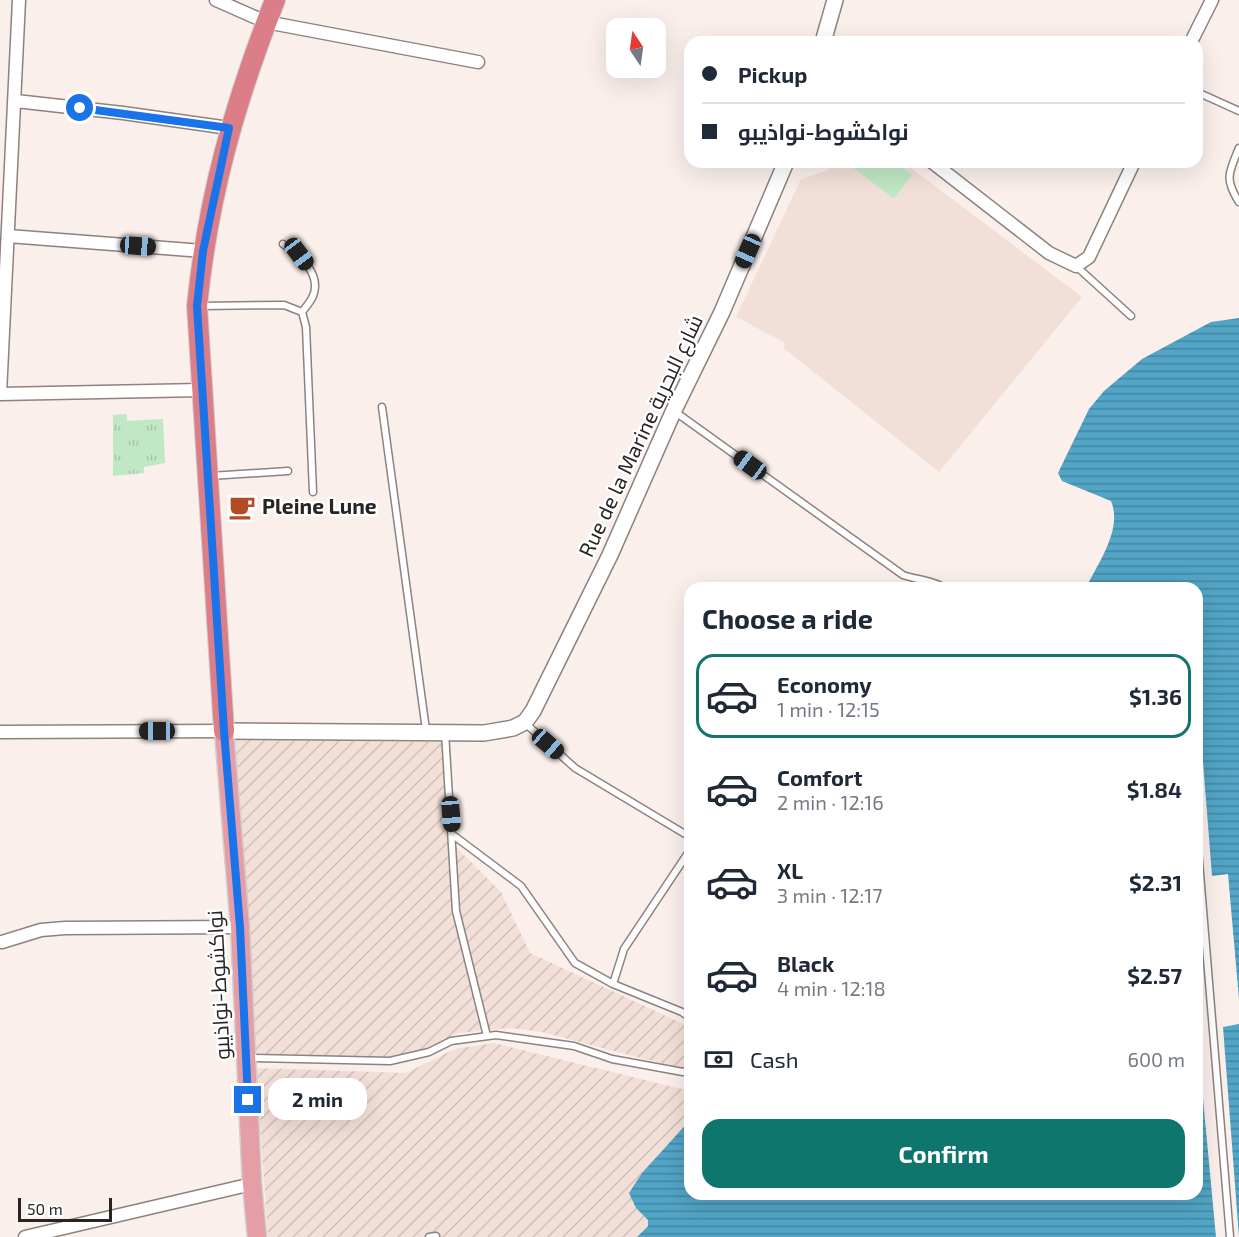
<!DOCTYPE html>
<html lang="en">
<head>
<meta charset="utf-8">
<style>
  body { margin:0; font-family:"Exo 2",Cairo,sans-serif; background:#f6f6f7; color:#1f2937; height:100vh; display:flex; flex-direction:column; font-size:22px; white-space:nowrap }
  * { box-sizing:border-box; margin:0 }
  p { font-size:20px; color:#747a83 }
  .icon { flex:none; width:33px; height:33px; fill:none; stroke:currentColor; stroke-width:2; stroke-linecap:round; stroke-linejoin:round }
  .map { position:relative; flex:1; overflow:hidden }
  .drawer { position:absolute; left:684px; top:582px; width:519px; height:618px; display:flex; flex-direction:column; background:#fff; border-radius:18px; box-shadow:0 6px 24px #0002 }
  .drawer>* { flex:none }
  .banner { position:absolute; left:684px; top:36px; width:519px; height:132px; border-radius:18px; box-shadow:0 6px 24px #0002; display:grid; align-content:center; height:132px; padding:0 18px; background:#fff }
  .needle { width:39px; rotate:347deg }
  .controls { position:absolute; left:606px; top:18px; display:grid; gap:12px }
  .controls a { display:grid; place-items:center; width:60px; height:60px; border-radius:12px; background:#fff; box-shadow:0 6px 24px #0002; font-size:30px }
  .scale { position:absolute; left:18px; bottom:15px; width:94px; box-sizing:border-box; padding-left:6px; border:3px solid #282423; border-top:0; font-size:16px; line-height:21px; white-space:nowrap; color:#282423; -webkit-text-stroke:4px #fff; paint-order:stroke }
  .end { position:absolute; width:27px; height:27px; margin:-14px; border:8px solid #1a73e8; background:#fff; box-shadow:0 0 0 3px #fff }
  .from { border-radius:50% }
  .bubble { position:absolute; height:42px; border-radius:18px; background:#fff; box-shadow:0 6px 24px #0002; font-size:20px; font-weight:700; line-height:42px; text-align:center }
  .car { position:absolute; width:18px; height:36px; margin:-18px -9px; border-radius:8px; box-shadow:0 0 4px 2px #0007; background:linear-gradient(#222 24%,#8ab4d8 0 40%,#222 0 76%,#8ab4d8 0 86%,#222 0) }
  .banner b { display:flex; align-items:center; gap:21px; height:57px; font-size:22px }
  .banner b+b { border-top:2px solid #e0e1e3 }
  .banner i { width:15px; height:15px; background:#1f2937 }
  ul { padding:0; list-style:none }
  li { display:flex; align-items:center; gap:18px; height:84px; margin:0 12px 9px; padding:0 6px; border:3px solid transparent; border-radius:18px }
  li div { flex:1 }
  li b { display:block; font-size:22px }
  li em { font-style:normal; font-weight:700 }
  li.selected { border-color:#0f766e }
  li>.icon { width:54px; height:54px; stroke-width:1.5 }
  h2 { padding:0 18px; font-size:27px; line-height:72px }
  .pay { display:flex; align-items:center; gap:15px; height:66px; padding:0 18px; font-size:22px }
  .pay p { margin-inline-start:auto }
  .button { display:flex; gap:12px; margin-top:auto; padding:12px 18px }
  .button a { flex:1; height:69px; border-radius:18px; background:#0f766e; color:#fff; font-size:24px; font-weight:700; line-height:69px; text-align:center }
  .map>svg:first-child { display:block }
  .built { fill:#f2dfd8 }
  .industrial { fill:url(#industrial-furrows) }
  .grass { fill:url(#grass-tufts) }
  .pitch { fill:#c0e8c5 }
  .water { fill:url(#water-rules) }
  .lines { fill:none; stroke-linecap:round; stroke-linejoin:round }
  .service-casing { stroke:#8c827e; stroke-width:9 }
  .minor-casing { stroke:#8c827e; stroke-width:15 }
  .tertiary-casing { stroke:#8c827e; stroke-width:18 }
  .primary-casing { stroke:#d0cfcf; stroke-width:21 }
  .trunk-casing { stroke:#d0cfcf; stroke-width:22 }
  .service { stroke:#fff; stroke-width:6 }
  .minor { stroke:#fff; stroke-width:12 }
  .tertiary { stroke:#fff; stroke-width:15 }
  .primary { stroke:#e59ea6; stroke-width:18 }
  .trunk { stroke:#dc7e88; stroke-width:20 }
  .route { stroke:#1a73e8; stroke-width:8 }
  .labels { text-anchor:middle; stroke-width:5; stroke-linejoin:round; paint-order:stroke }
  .street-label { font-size:21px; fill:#282423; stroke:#fff }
  .poi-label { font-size:21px; font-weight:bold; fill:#282423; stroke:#fff; text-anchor:start }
</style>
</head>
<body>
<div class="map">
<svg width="1239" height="1237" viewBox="0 0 1239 1237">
  <defs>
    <pattern id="industrial-furrows" width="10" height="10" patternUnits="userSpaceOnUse" patternTransform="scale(1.5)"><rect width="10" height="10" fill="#f2dfd8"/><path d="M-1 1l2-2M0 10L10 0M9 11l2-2" fill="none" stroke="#d0bfb9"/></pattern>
    <pattern id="grass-tufts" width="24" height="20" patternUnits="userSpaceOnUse" patternTransform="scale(1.5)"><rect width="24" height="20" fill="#c0e8c5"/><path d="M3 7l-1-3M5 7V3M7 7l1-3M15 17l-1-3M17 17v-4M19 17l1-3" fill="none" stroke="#a5c7a9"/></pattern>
    <pattern id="water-rules" width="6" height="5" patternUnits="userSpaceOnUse" patternTransform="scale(1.5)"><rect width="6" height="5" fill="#52a5c6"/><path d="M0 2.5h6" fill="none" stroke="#4486a0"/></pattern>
  </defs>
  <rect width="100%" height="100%" fill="#faefeb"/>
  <path class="built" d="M841,162h62l179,135 -143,175 -153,-122 -2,-2 1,-5 -49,-26 65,-138 25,-8z"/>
  <path class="industrial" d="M231,740l213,2 4,97 53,53 29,61 160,74v44l-148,-39 -32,-4 -52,5 -57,26 -151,-6z
    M494,1043l196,48v29l-48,53 -6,35 12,12v5l-11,12h-369l-12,-169 150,5 49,-24z"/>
  <path class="grass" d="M127,414v7l36,-2 2,44 -21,4v6l-31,3v-61z"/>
  <path class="pitch" d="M854,162h41l17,13 -18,24 -43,-33z"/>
  <path class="water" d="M1239,318v681l-11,-125 -16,2 -10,-127 -5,-6v-155h-111c12,-25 37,-59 25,-87l-49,-20 -4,-8 31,-64 15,-18 38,-32 69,-37z
    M1239,1024v213l-16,-210z
    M1197,1035l19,202h-579l11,-11v-6l-12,-12 -7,-15 13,-20 48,-53v74h507z"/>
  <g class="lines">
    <g class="service-casing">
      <path id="service" d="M1197,92l42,19
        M1239,148c-10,24 -15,31 0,54
        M283,244c16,10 39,30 30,52 -2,5 -7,11 -11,16
        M1076,266l55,50
        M201,306l83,-1 18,7 4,15 7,165
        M382,407l44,323
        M674,411l229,164c14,5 29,5 42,13
        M210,476l78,-5
        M525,723l50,45 115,69
        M445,732l11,179 31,125
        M453,835l68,51 54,77 38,21 69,28 8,6
        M1197,837l33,400
        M613,984l11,-35 66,-99
        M250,1058l140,3 39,-9 22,-11 45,-6 78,11 38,13 71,13 7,-3
        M429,1237l7,-1"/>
    </g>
    <g class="minor-casing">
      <path id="minor" d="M216,0l50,22 212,40
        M1191,42l21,-42
        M16,101l107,12 106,15
        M932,162l117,91 27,13 13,-9 45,-95
        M8,236l195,15
        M0,394l19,-394
        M0,394l201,-4
        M0,732l224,-1
        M2,942l39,-12 24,-2 175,-1
        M25,1237l227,-53"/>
    </g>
    <g class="tertiary-casing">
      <path id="tertiary" d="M823,42l12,-42
        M224,731l260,2 29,-5 12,-6 8,-11 77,-156 64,-145 48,-98 64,-150"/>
    </g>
    <g class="primary-casing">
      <path id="primary" d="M224,731l16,196 12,257 5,53"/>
    </g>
    <g class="trunk-casing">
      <path id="trunk" d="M224,731l-27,-425c11,-110 38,-204 78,-306"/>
    </g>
    <use href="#service" class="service"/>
    <use href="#minor" class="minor"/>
    <use href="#tertiary" class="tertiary"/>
    <use href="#primary" class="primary"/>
    <use href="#trunk" class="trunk"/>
  </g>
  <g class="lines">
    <path class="route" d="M80,108l149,20 -26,123 -6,55 27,425 16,196 8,173"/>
  </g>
  <defs>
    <g id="cafe-bare" transform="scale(2.07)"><path d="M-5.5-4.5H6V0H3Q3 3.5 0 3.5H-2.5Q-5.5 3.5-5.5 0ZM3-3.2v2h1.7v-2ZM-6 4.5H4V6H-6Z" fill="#b34c25" stroke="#fff" stroke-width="2.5" paint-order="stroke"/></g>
  </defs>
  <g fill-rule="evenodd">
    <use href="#cafe-bare" x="242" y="507"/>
  </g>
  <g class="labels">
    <g class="street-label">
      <text transform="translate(641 436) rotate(-65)" y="7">Rue de la Marine شارع البحرية</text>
      <text transform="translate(219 985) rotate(-93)" y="7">نواكشوط-نواذيبو</text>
    </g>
    <g class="poi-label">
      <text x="262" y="514">Pleine Lune</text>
    </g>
  </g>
</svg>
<div class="controls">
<a><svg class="needle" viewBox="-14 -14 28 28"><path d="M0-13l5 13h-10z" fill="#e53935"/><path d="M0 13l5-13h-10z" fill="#747a83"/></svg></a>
</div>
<div class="scale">50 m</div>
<i class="end from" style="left:80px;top:108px"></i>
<i class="end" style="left:248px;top:1100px"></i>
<div class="bubble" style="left:268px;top:1078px;width:99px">2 min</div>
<i class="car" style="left:138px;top:246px;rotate:94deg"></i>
<i class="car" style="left:748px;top:251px;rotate:204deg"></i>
<i class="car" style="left:299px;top:254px;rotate:143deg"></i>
<i class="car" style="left:750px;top:465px;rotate:306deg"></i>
<i class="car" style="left:157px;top:731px;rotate:270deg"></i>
<i class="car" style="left:548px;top:744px;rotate:131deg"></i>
<i class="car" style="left:451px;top:814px;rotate:175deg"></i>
<div class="banner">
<b><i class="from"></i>Pickup</b>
<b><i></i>نواكشوط-نواذيبو</b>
</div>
<section class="drawer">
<h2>Choose a ride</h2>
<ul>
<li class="selected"><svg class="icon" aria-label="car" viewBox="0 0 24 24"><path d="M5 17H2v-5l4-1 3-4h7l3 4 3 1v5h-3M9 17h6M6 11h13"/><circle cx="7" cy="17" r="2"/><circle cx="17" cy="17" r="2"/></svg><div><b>Economy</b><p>1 min · 12:15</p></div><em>$1.36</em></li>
<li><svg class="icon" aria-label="car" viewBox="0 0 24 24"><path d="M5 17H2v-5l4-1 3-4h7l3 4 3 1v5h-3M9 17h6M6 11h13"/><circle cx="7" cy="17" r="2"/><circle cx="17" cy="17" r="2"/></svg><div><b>Comfort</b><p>2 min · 12:16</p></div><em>$1.84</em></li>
<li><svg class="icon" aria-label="car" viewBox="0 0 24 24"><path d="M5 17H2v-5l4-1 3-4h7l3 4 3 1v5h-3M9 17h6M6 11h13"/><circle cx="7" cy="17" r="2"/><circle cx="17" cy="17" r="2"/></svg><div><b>XL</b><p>3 min · 12:17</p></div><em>$2.31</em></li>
<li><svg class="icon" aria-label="car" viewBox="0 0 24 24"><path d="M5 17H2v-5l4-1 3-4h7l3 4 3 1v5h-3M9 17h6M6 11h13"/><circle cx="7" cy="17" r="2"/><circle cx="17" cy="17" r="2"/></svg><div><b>Black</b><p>4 min · 12:18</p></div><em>$2.57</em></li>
</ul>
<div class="pay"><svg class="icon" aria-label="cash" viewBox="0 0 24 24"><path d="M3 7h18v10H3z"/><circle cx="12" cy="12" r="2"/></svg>Cash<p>600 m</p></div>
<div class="button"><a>Confirm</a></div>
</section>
</div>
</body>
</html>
